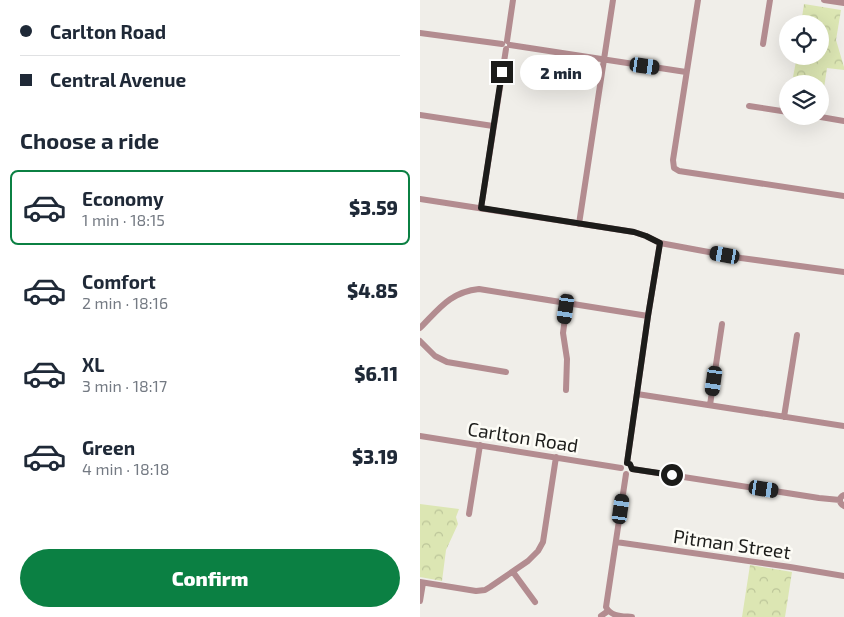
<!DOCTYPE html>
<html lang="en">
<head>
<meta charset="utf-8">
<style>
  body { margin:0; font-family:"Exo 2",sans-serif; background:#f2f2f3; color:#1f2937; height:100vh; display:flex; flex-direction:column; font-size:19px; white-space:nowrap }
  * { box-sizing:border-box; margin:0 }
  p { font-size:16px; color:#747a83 }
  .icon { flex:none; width:28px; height:28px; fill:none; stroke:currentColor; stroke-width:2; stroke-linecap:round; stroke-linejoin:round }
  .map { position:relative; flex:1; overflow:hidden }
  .sheet { display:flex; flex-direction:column; background:#fff; width:420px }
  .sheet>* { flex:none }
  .hud { display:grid; align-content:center; height:110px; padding:0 20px; background:#fff }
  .tools { position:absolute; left:359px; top:15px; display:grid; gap:10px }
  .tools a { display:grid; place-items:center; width:50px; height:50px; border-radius:50%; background:#fff; box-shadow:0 5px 20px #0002; font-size:25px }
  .end { position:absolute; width:22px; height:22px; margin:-11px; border:6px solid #1c1c1a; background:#fff; box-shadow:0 0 0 2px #fff }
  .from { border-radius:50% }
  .bubble { position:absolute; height:35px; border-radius:18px; background:#fff; box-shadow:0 5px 20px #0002; font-size:16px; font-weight:800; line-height:35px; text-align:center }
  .car { position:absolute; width:15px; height:30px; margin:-15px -8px; border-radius:6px; box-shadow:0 0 4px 1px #0007; background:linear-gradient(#222 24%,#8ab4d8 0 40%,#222 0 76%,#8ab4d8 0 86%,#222 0) }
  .hud b { display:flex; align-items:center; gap:18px; height:48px; font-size:19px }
  .hud b+b { border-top:1px solid #e0e1e3 }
  .hud i { width:12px; height:12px; background:#1f2937 }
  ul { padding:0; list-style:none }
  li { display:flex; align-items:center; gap:15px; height:75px; margin:0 10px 8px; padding:0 10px; border:2px solid transparent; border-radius:8px }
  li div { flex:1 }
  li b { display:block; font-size:19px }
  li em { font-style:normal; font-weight:800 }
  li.active { border-color:#0b8043 }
  li>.icon { width:45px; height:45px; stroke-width:1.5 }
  h2 { padding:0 20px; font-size:22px; line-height:60px }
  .cta { display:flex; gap:10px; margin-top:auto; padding:10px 20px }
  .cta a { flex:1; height:58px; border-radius:30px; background:#0b8043; color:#fff; font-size:20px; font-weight:800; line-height:58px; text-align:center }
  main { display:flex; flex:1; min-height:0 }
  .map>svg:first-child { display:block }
  .park { fill:url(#park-crowns) }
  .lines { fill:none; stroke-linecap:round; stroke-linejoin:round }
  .minor { stroke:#b38c90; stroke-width:6 }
  .route { stroke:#1c1c1a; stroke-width:6 }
  .labels { text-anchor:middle; stroke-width:5; stroke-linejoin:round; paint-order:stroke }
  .street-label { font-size:19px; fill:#1c1c1a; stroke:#fdfcf6 }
</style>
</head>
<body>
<main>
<section class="sheet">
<div class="hud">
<b><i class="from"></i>Carlton Road</b>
<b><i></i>Central Avenue</b>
</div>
<h2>Choose a ride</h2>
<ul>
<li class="active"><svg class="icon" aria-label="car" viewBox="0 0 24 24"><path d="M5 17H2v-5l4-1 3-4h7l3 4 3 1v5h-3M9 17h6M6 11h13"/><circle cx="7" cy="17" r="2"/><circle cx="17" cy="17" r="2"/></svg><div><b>Economy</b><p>1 min · 18:15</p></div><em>$3.59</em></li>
<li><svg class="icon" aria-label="car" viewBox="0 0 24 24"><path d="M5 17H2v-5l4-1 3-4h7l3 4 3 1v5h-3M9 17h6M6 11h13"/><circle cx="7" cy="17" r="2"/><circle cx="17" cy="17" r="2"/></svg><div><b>Comfort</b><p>2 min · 18:16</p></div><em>$4.85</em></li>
<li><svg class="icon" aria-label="car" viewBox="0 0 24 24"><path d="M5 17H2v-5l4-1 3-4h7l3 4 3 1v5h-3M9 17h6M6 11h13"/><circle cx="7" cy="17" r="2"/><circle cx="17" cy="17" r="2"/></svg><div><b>XL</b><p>3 min · 18:17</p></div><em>$6.11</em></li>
<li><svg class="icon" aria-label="car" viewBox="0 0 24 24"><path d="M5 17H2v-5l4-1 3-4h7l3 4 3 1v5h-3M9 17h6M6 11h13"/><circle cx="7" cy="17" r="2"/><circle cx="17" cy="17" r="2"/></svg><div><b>Green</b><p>4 min · 18:18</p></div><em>$3.19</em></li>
</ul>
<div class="cta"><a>Confirm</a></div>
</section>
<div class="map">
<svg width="424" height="617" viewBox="0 0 424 617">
  <defs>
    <pattern id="park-crowns" width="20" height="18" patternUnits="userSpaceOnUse" patternTransform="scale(1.25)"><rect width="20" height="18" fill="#dce6b3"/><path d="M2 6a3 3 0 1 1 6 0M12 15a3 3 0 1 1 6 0" fill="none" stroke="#bcc599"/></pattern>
  </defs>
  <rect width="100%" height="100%" fill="#f0eee9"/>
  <path class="park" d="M384,4l37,6 -5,30 8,27v3l-17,-2 -6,40h-1v-24h-20v-6l-7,-1 4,-21h23v-32h-19z
    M0,504l39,5 -3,8 2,7 -12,26 -4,31 -22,-4z
    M330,565l42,7 -7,45h-43z"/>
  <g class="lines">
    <path class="minor" d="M278,0l-25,160 1,8 5,3 165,25
      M404,0l20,3
      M0,33l82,11
      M87,41l6,-41
      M343,44l7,-44
      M90,45l176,27
      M329,106l39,6
      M0,115l73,11
      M395,116l29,5
      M0,199l214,33 12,4 14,7 81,15 103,14
      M61,208l25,-159
      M159,224l34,-224
      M0,328c19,-19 30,-36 59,-39l169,27
      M0,341l15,15 12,6 59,10
      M146,390l1,-31 -4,-26 4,-30
      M217,394l207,32
      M290,405l12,-81
      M364,417l13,-82
      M0,436l201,32
      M207,463l21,-147 12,-73
      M212,469l187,29 21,2
      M206,474l-20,133c5,10 17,9 26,10
      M424,495c-6,3 -5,8 0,11
      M49,514l11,-69
      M196,542l174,25 54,9
      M93,572l22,30
      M0,582l56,9 9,-1 5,-3 38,-26 10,-10 5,-9 13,-85
      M0,601l3,-18
      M181,616l7,-5"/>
  </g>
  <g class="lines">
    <path class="route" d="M82,72l-21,136 153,24 12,4 14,7 -12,73 -21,147 3,1 2,5 40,6"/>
  </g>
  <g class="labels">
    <g class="street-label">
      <text transform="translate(103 437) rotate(9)" y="7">Carlton Road</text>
      <text transform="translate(312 544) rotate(8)" y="7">Pitman Street</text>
    </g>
  </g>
</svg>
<div class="tools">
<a><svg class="icon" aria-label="locate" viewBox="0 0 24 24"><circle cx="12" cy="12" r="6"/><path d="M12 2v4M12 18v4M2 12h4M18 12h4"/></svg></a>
<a><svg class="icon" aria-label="layers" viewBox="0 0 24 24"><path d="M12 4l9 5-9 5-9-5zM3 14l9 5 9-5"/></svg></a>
</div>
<i class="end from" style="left:252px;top:475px"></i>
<i class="end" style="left:82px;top:72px"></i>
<div class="bubble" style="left:100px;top:55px;width:82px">2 min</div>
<i class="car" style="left:225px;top:66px;rotate:98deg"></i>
<i class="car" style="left:305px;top:255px;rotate:280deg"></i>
<i class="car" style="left:146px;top:309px;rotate:188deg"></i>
<i class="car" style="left:294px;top:381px;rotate:188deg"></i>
<i class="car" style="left:344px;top:489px;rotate:99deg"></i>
<i class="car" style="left:201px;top:509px;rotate:8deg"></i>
</div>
</main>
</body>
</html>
